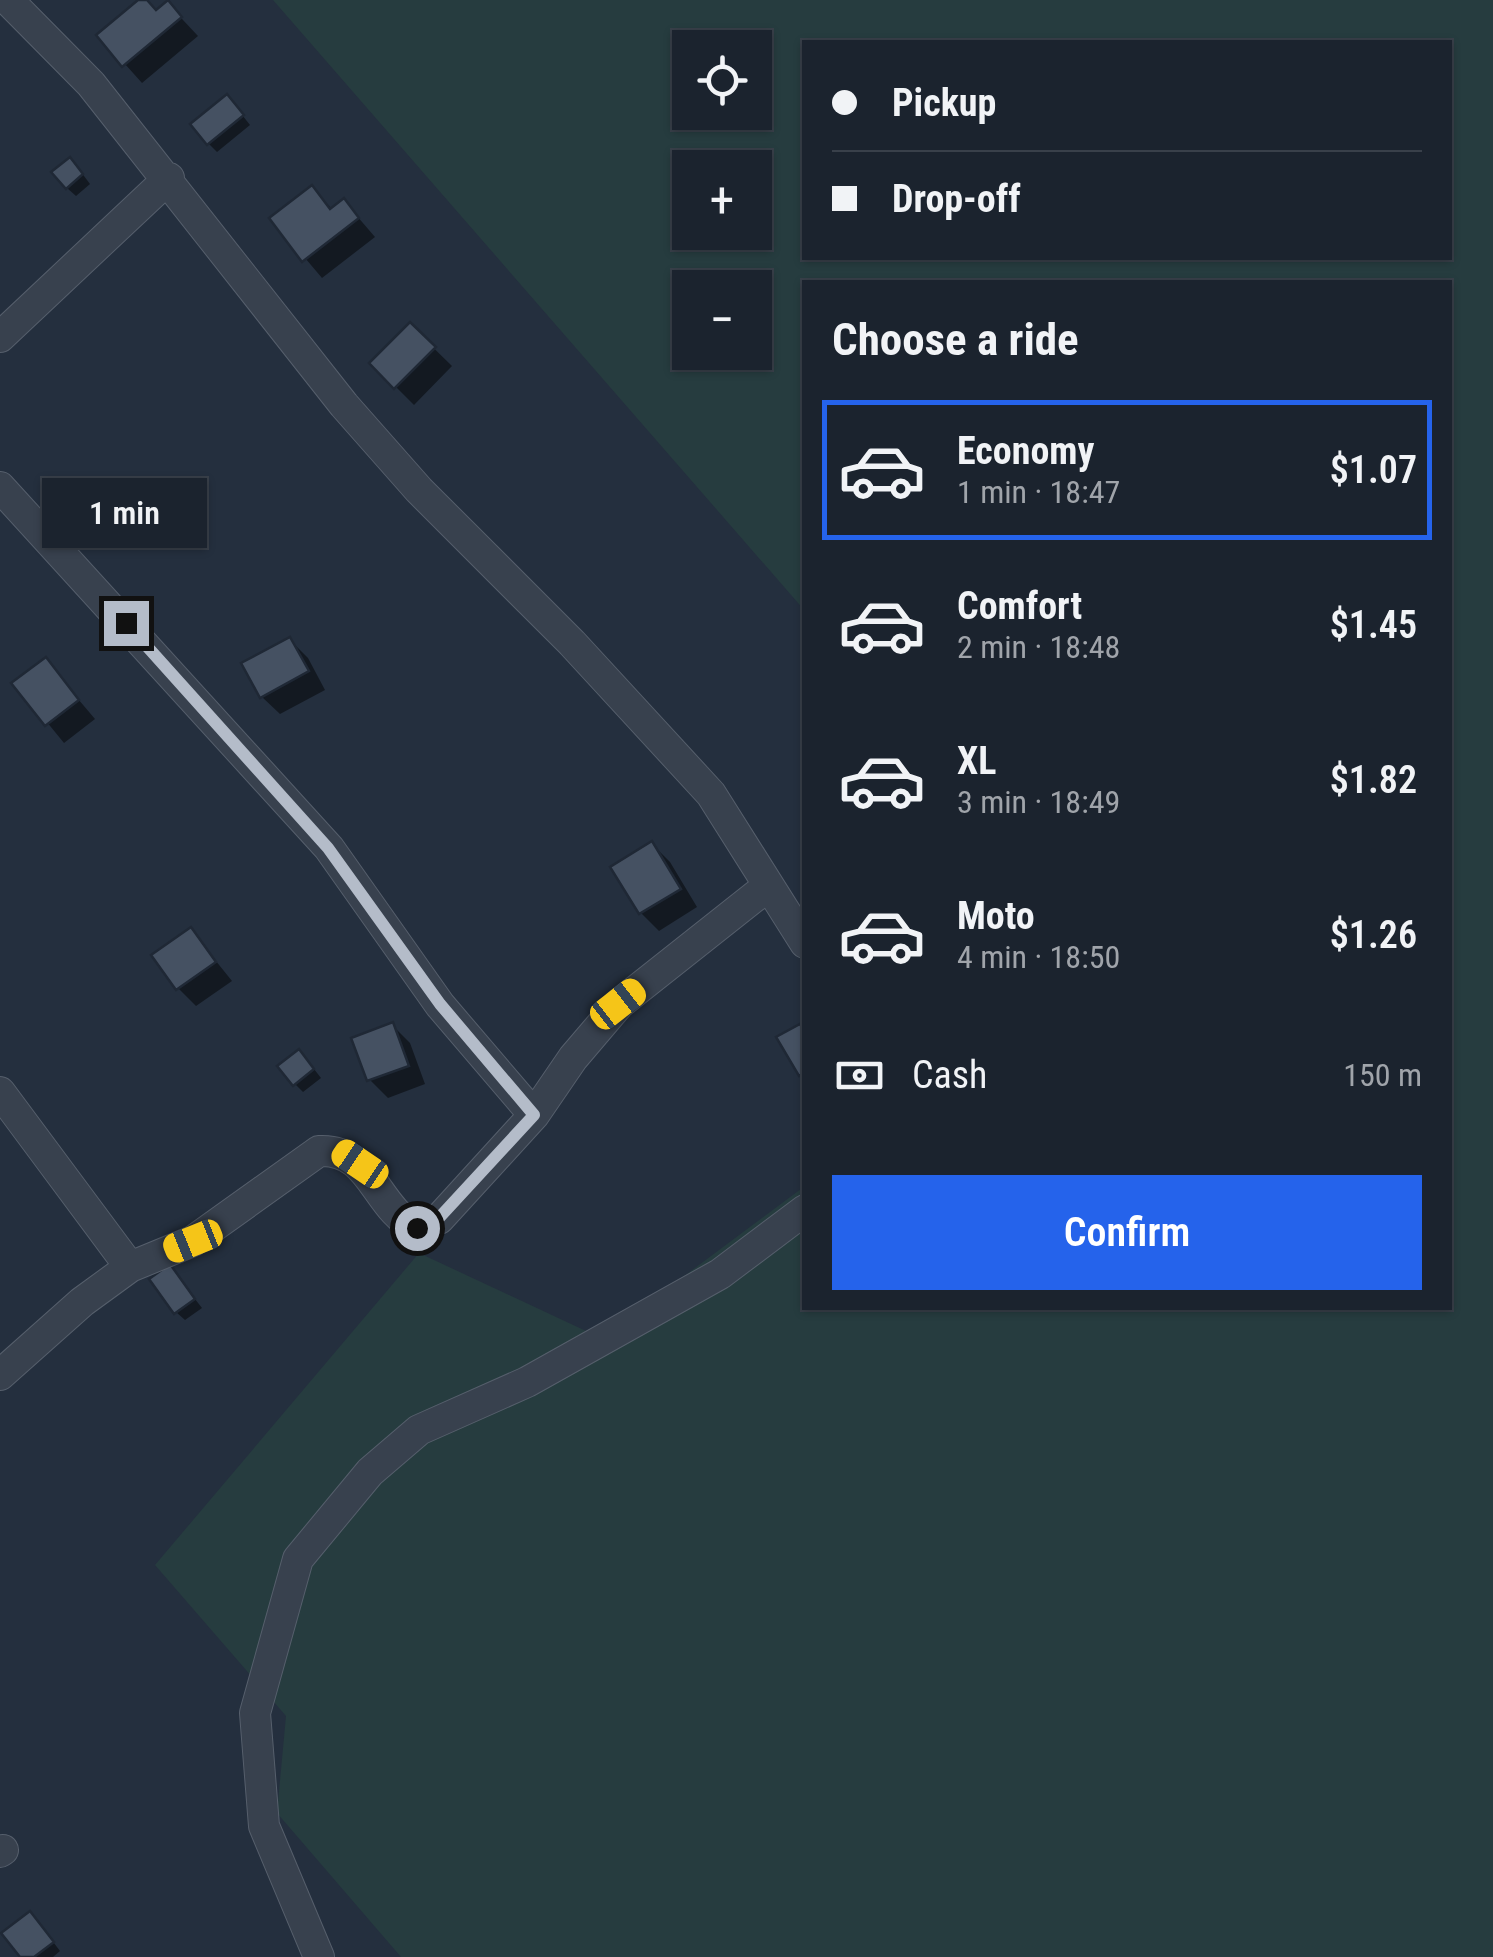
<!DOCTYPE html>
<html lang="en">
<head>
<meta charset="utf-8">
<style>
  body { margin:0; font-family:"Roboto Condensed",sans-serif; background:#242b36; color:#f1f3f6; height:100vh; display:flex; flex-direction:column; font-size:38px; white-space:nowrap }
  * { box-sizing:border-box; margin:0 }
  p { font-size:32px; color:#a0a4aa }
  .icon { flex:none; width:55px; height:55px; fill:none; stroke:currentColor; stroke-width:2; stroke-linecap:round; stroke-linejoin:round }
  .map { position:relative; flex:1; overflow:hidden }
  .drawer { position:absolute; left:802px; top:280px; width:650px; height:1030px; display:flex; flex-direction:column; background:#1b232e; border-radius:0px; box-shadow:0 2px 8px #0004,0 0 0 2px #39404a }
  .drawer>* { flex:none }
  .guide { position:absolute; left:802px; top:40px; width:650px; height:220px; border-radius:0px; box-shadow:0 2px 8px #0004,0 0 0 2px #39404a; display:grid; align-content:center; height:220px; padding:0 30px; background:#1b232e }
  .fabs { position:absolute; left:672px; top:30px; display:grid; gap:20px }
  .fabs a { display:grid; place-items:center; width:100px; height:100px; border-radius:0px; background:#1b232e; box-shadow:0 2px 8px #0004,0 0 0 2px #39404a; font-size:50px }
  .end { position:absolute; width:45px; height:45px; margin:-22px; border:12px solid #b4bcc9; background:#111; box-shadow:0 0 0 5px #111 }
  .from { border-radius:50% }
  .bubble { position:absolute; height:70px; border-radius:0px; background:#1b232e; box-shadow:0 2px 8px #0004,0 0 0 2px #39404a; font-size:32px; font-weight:600; line-height:70px; text-align:center }
  .car { position:absolute; width:30px; height:60px; margin:-30px -15px; border-radius:12px; box-shadow:0 0 8px 2px #0007; background:linear-gradient(#f5c518 24%,#345 0 40%,#f5c518 0 76%,#345 0 86%,#f5c518 0) }
  .guide b { display:flex; align-items:center; gap:35px; height:95px; font-size:38px }
  .guide b+b { border-top:2px solid #39404a }
  .guide i { width:25px; height:25px; background:#f1f3f6 }
  ul { padding:0; list-style:none }
  li { display:flex; align-items:center; gap:30px; height:140px; margin:0 20px 15px; padding:0 10px; border:5px solid transparent; border-radius:0px }
  li div { flex:1 }
  li b { display:block; font-size:38px }
  li em { font-style:normal; font-weight:600 }
  li.selected { border-color:#2563eb }
  li>.icon { width:90px; height:90px; stroke-width:1.5 }
  h2 { padding:0 30px; font-size:45px; line-height:120px }
  .pay { display:flex; align-items:center; gap:25px; height:110px; padding:0 30px; font-size:38px }
  .pay p { margin-inline-start:auto }
  .primary-button { display:flex; gap:20px; margin-top:auto; padding:20px 30px }
  .primary-button a { flex:1; height:115px; border-radius:0px; background:#2563eb; color:#fff; font-size:40px; font-weight:600; line-height:115px; text-align:center }
  .map>svg:first-child { display:block }
  .green { fill:#263c3f; fill-rule:evenodd }
  .shadow { fill:#0007 }
  .building { fill:#455162; stroke:#1f2835; stroke-width:2.5 }
  .lines { fill:none; stroke-linecap:round; stroke-linejoin:round }
  .minor-casing { stroke:#565f6c; stroke-width:32 }
  .minor { stroke:#38414e; stroke-width:30 }
  .route { stroke:#b4bcc9; stroke-width:12 }
</style>
</head>
<body>
<div class="map">
<svg width="1493" height="1957" viewBox="0 0 1493 1957">
  <rect width="100%" height="100%" fill="#242f3e"/>
  <path class="green" d="M273,0h1220v1957h-1092l-124,-144 9,-97 -131,-151 264,-312 182,85 204,-152v122h645v-1026h-645v329zM805,42h645v216h-645zM690,48h65v64h-65zM690,168h65v64h-65zM690,288h65v64h-65z"/>
  <path class="shadow" d="M142,0l15,13 11,-9 30,32 -56,47 -43,-48z
    M235,106l15,19 -33,27 -8,-8z
    M78,168l12,16 -14,12 -9,-8z
    M312,188l21,22 11,-9 31,36 -53,41 -50,-59z
    M410,325l42,41 -38,39 -42,-42z
    M290,640l18,18 17,32 -45,24 -18,-17z
    M45,660l50,59 -31,24 -49,-60z
    M652,844l18,18 27,45 -38,24 -18,-18 -28,-45z
    M191,930l41,51 -36,25 -18,-18z
    M392,1025l18,18 15,41 -37,14 -18,-18z
    M307,1060l14,18 -18,14 -8,-8z
    M170,1267l32,41 -17,12 -9,-8z
    M38,1922l22,29 -7,6h-30z"/>
  <path class="building" d="M138,0h9l9,10 12,-10 14,17 -60,50 -26,-32z
    M227,94l17,21 -37,30 -17,-21z
    M70,157l13,17 -17,15 -15,-17z
    M312,185l18,24 14,-11 15,20 -57,44 -33,-44z
    M410,322l26,25 -42,42 -25,-26z
    M290,637l19,34 -49,27 -19,-35z
    M46,657l33,43 -34,26 -34,-43z
    M652,841l29,48 -42,25 -29,-47z
    M191,927l25,35 -40,28 -25,-35z
    M393,1022l16,44 -42,15 -16,-43z
    M800,1024l5,9v39l-6,4 -23,-39z
    M299,1049l15,20 -21,17 -16,-20z
    M170,1264l25,35 -21,15 -25,-35z
    M30,1911l24,31 -20,15h-14l-19,-24z"/>
  <g class="lines">
    <g class="minor-casing">
      <path id="minor" d="M8,0l83,84 253,321 75,85 153,153 139,151 94,149
        M0,337l169,-159
        M0,487l329,361 111,157 94,110
        M0,1092l130,175
        M0,1375l82,-73 48,-35 63,-26 126,-90c53,-3 56,58 98,77l22,-9 95,-104 39,-57 46,-54 149,-118
        M0,1852l3,-2
        M319,1957l-55,-131 -9,-113 43,-154 72,-87 49,-42 108,-48 193,-108 85,-64"/>
    </g>
    <use href="#minor" class="minor"/>
  </g>
  <g class="lines">
    <path class="route" d="M126,623l202,225 112,156 94,111 -96,104 -21,9"/>
  </g>
</svg>
<div class="fabs">
<a><svg class="icon" aria-label="locate" viewBox="0 0 24 24"><circle cx="12" cy="12" r="6"/><path d="M12 2v4M12 18v4M2 12h4M18 12h4"/></svg></a>
<a>+</a>
<a>−</a>
</div>
<i class="end from" style="left:417px;top:1228px"></i>
<i class="end" style="left:126px;top:623px"></i>
<div class="bubble" style="left:42px;top:478px;width:165px">1 min</div>
<i class="car" style="left:618px;top:1004px;rotate:52deg"></i>
<i class="car" style="left:360px;top:1164px;rotate:304deg"></i>
<i class="car" style="left:193px;top:1241px;rotate:248deg"></i>
<div class="guide">
<b><i class="from"></i>Pickup</b>
<b><i></i>Drop-off</b>
</div>
<section class="drawer">
<h2>Choose a ride</h2>
<ul>
<li class="selected"><svg class="icon" aria-label="car" viewBox="0 0 24 24"><path d="M5 17H2v-5l4-1 3-4h7l3 4 3 1v5h-3M9 17h6M6 11h13"/><circle cx="7" cy="17" r="2"/><circle cx="17" cy="17" r="2"/></svg><div><b>Economy</b><p>1 min · 18:47</p></div><em>$1.07</em></li>
<li><svg class="icon" aria-label="car" viewBox="0 0 24 24"><path d="M5 17H2v-5l4-1 3-4h7l3 4 3 1v5h-3M9 17h6M6 11h13"/><circle cx="7" cy="17" r="2"/><circle cx="17" cy="17" r="2"/></svg><div><b>Comfort</b><p>2 min · 18:48</p></div><em>$1.45</em></li>
<li><svg class="icon" aria-label="car" viewBox="0 0 24 24"><path d="M5 17H2v-5l4-1 3-4h7l3 4 3 1v5h-3M9 17h6M6 11h13"/><circle cx="7" cy="17" r="2"/><circle cx="17" cy="17" r="2"/></svg><div><b>XL</b><p>3 min · 18:49</p></div><em>$1.82</em></li>
<li><svg class="icon" aria-label="car" viewBox="0 0 24 24"><path d="M5 17H2v-5l4-1 3-4h7l3 4 3 1v5h-3M9 17h6M6 11h13"/><circle cx="7" cy="17" r="2"/><circle cx="17" cy="17" r="2"/></svg><div><b>Moto</b><p>4 min · 18:50</p></div><em>$1.26</em></li>
</ul>
<div class="pay"><svg class="icon" aria-label="cash" viewBox="0 0 24 24"><path d="M3 7h18v10H3z"/><circle cx="12" cy="12" r="2"/></svg>Cash<p>150 m</p></div>
<div class="primary-button"><a>Confirm</a></div>
</section>
</div>
</body>
</html>
